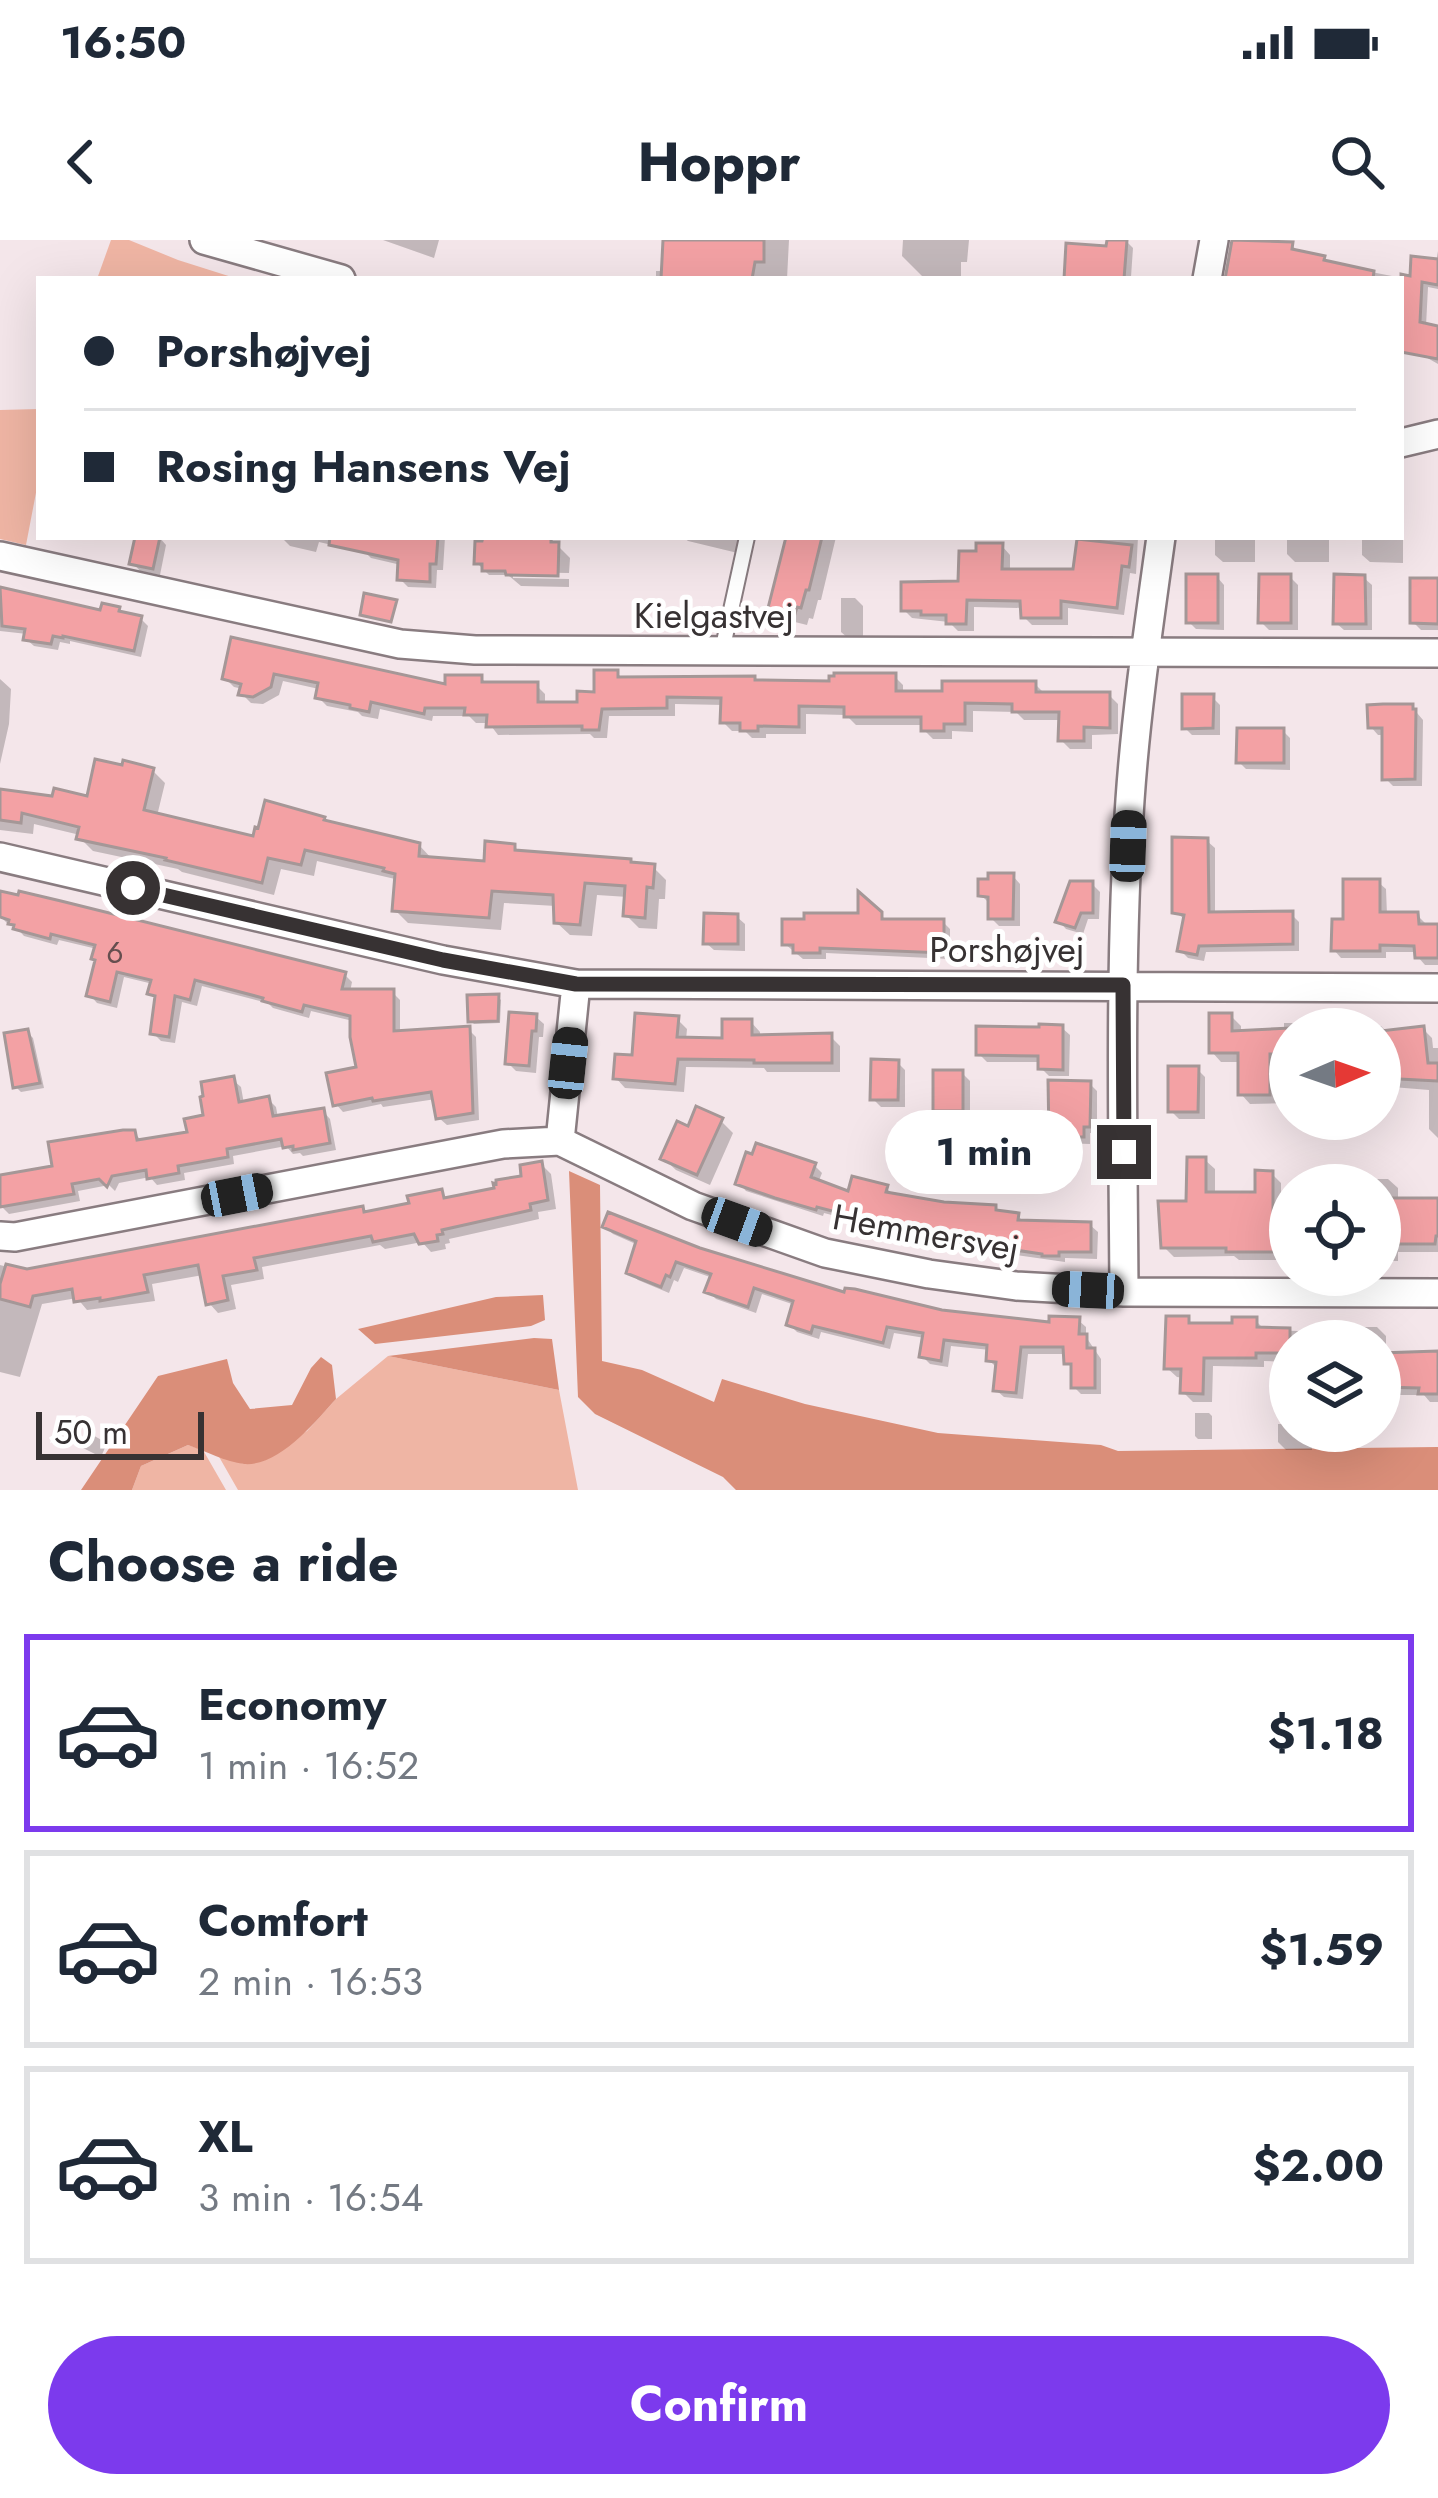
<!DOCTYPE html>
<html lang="en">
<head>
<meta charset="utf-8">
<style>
  body { margin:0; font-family:Jost,sans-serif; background:#f6f6f7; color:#1f2937; height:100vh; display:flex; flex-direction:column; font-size:45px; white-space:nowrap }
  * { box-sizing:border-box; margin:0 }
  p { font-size:39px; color:#747a83 }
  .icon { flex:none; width:66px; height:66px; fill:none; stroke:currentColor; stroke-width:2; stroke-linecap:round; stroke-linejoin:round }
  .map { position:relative; height:1250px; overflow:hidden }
  .sheet { display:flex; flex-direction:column; background:#fff; flex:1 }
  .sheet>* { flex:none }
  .hud { position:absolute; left:36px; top:36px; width:1368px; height:264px; border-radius:0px; box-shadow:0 12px 48px #0002; display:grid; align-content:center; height:264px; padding:0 48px; background:#fff }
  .needle { width:78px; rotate:88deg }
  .fabs { position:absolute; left:1269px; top:768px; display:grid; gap:24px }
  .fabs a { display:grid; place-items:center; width:132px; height:132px; border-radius:50%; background:#fff; box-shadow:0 12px 48px #0002; font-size:60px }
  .scale { position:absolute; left:36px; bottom:30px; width:168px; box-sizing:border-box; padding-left:12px; border:6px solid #373233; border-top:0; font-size:33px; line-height:42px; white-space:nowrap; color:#373233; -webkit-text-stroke:9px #fff; paint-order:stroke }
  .end { position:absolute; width:54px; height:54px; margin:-27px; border:15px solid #373233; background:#fff; box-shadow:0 0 0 6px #fff }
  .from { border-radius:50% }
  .bubble { position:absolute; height:84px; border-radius:42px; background:#fff; box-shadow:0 12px 48px #0002; font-size:39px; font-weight:700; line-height:84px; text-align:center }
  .car { position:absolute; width:36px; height:72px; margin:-36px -18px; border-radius:15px; box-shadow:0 0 9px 3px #0007; background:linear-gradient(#222 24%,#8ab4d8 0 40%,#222 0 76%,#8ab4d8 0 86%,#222 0) }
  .hud b { display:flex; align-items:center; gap:42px; height:114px; font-size:45px }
  .hud b+b { border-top:3px solid #e0e1e3 }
  .hud i { width:30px; height:30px; background:#1f2937 }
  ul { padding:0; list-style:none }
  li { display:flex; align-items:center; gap:36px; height:198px; margin:0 24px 18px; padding:0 24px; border:6px solid #e0e1e3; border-radius:0px }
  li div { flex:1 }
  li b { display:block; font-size:45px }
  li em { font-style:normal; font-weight:700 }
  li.current { border-color:#7c3aed }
  li>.icon { width:108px; height:108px; stroke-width:1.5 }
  h2 { padding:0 48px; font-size:54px; line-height:144px }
  .cta { display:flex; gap:24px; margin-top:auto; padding:24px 48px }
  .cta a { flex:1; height:138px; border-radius:72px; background:#7c3aed; color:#fff; font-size:48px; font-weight:700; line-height:138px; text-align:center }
  .status { display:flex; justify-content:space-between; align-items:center; height:84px; padding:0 60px; background:#fff; direction:ltr }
  .status svg { height:33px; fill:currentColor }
  header { display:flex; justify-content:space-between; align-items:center; height:156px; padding:0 48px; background:#fff; font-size:54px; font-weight:700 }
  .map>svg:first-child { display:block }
  .green { fill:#efb5a4 }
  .forest { fill:#da8e79 }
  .shadow { fill:#0003 }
  .building { fill:#f3a1a4; stroke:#a59797; stroke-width:3 }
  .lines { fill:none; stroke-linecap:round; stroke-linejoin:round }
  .service-casing { stroke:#897c80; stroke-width:18 }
  .minor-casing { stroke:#897c80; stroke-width:32 }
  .service { stroke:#fff; stroke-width:14 }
  .minor { stroke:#fff; stroke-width:27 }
  .route { stroke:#373233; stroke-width:15 }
  .labels { text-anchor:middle; stroke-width:10; stroke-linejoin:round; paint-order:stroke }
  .number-label { font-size:30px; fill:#664e4f }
  .street-label { font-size:36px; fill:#373233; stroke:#fff }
</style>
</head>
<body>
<div class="status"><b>16:50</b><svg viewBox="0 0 49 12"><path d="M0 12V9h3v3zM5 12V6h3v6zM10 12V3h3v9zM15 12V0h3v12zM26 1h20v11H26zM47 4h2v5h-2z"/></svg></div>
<header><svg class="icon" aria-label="back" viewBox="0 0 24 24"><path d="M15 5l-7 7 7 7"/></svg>Hoppr<svg class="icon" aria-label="search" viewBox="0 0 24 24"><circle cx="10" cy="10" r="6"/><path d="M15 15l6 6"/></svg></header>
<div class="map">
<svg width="1438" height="1250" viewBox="0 0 1438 1250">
  <rect width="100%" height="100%" fill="#f4e6ea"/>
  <path class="green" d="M111,0h18l49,20 60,19h-141z
    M39,169v68l-13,68 -26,-6v-129z
    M388,1116l171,34 19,100h-340l-20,-35 26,9 63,-33 29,-32z
    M188,1205l15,5 23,40h-94l9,-24z"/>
  <path class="forest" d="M569,931l31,14 2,176 40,9 72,32 8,-23 83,25 133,29 163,12 17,6 320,-4v43h-702l-13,-13 -128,-63 -17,-17z
    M543,1055l2,25 -14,6 -156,18 -17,-15 138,-32z
    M534,1098l18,1 7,51 -171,-34z
    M321,1117l11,8 4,34c-21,23 -57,68 -92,65 -18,-2 -39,-13 -56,-19l-47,21 -9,24h-51l77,-114 69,-17 6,24 17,26 42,-4 19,-37z"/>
  <path class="shadow" d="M383,0h56l-5,18z
    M666,0h123l-2,39h-131v-8h8z
    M903,0h66l-2,22h-6v17h-36l-23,-23z
    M1110,0h15l8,8 -2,29 9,2h-73l42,-30z
    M1234,0h45v3l13,2 7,8 25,6 5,5 84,16 23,-18 2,-11v38l-10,-2 -2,39 12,3v35l-37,-21v-64h-174z
    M1401,260l2,2v61l-33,-1 -8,-7v-18h39z
    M138,297h21l7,8 -6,30 -20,-4 -7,-8z
    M445,297l-2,33h-6l-1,18 -28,-1 -8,-8 1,-14 -30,-7 -5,-5 -47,-11 -3,10 -26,-6 -8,-8z
    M683,297h68l-5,18 -58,-14z
    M789,297h47l-15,63h-3l-5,19 -4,-1 -2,7 -24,-6 -12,-12z
    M1080,297h58l-2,37 -6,-1 -6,42 -56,-7v17h-36l-8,-8v-9l-50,-1v24h-16l-9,-9 -37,-4 -8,-8 57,-26 41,-38 8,9v17h66z
    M1215,297h40v25h-32l-8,-7z
    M1287,297h42v25h-34l-8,-8z
    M550,298l20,20 -1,15 -56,-1v6l56,1v8l-48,-1 -13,-11h-19l-12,-12z
    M1217,337l7,8v45l-28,-1 -7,-7z
    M1290,337l8,8v45h-29l-8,-8z
    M1364,338l8,7v45h-28l-8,-7z
    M1438,341v49h-17l-8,-8z
    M0,351l103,22 15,-3 5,5 17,3 8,8 -7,31 -71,-16v3l-10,-2 -2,8 -24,-4 -8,-7 1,-5 -27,-3z
    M841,358h14l8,8v33h-14l-8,-7z
    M233,400l215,48 33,-10 7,7h48l9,9v11h35l18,-10 19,-22 7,7 208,4 62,-8 9,9v9h42l90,-10 9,9 65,2 9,9v30l-26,1v14h-22l-9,-9 1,-20h-38l-8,-8 -43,-1v21l-21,-1v8h-19l-9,-9v-5h-68l-10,-10 -40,-1v20h-40v4h-14l-7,-7h-13l-9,-9 1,-17 -49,-1v12h-66l-2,22h-13l-4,-4 -92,1 -9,-12h-13l-7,-7h-36l-1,5 -52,-12 -2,10 -16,-3 -4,-4 -31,-6 -9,-9 1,-8 -36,-8 -4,14 -16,9 -12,-1 -9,-9 1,-5 -9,-2 -9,-9z
    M0,439l11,10 -2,35 -9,40z
    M1212,457l8,8v30h-28l-7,-7z
    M1412,467l11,13 -1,66h-29l-8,-8v-43h-7l-7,-8z
    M1283,491l7,7v32l-44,-1 -7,-7z
    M152,530l13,13 -8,33 98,24 72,-16 92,21 14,15 54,4 27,-18 7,8 132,13 13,13 -1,19h-6l-2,30 -18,-1 -13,-13 2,-18 -31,-2 -5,41 -22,-1 -14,-13v-16l-52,-3 -3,27 -93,-7 -13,-13v-31l-78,-18 -3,15 -33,-7 -7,26 -92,-23 -4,-3 -85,-18 -13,-13v-3l-46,-11 -1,10 -33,-4v-38l89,7z
    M1207,601l8,7v66h76l8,8v29l-93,1 -2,9 -16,-3 -8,-8 6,-30 -11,-8z
    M1013,636l7,8v42h-21l-8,-8 -2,-15 -8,-8z
    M1378,642l8,7 1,26h30l8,8v4h13v38h-13l-7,-8v-5h-32v6h-45l-7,-8 12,-28z
    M1092,644l8,8 -1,27h-11l-5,15 -17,-5 -7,-8z
    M861,657l27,25h55l7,7v30l-124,-6v6h-23l-18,-15 76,-28z
    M0,671l345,64 7,7 -2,10h42l8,8v33l68,-4 8,8 3,83 -32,5 -8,-7 -3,-19 -53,8 -2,-3 -38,8 -7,-8 24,-34 -7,-49 -42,-10 -2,7 -36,-10 -5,-5 -66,-17 -5,20 -15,-4 -7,41 -14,-2 -8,-8 4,-33 -7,-6 3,-10 -29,-7 -7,31 -20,-5 -7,-8 7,-46 -38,-9 -2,5 -33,-9 -11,-12 -6,-1 -7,-7z
    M737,677l8,7v27l-31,-1 -8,-7z
    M498,757l3,3 -1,23 -26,1 -3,-3z
    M1231,776l10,10v7l43,-1v-9h16l3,3h78l7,7 35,-4 9,9 1,10h5v90l-9,-9v-39l-49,-4v-57h-90v74l-40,1 -9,-10v-32h-20l-9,-10z
    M536,777l8,7 -1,13h-4l-3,36 -20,-2 -8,-8z
    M677,779l10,10 -1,11 39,1 26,-19 9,10v5l70,-1 10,10v26h-73l-3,-4 -78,-1 -2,25 -59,-4 -9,-10z
    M1062,788l8,7 -1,41h-20l-8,-8v-6h-54l-8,-8z
    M27,792l6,6 11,50 -23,4 -5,-5z
    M898,823l7,7v37h-24l-8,-8z
    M1197,829l8,8v42h-26l-8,-8z
    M962,833l8,8v36h-26l-8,-7z
    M233,840l8,7 3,17 24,-5 8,8 2,11 45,-7 7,8 6,31 -33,6 -3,-3 -7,1 -7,-8 -53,10 1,8 -50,9 1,7 -28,5 -7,-8 -31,6 -4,8 -6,-6 -31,6 2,10 -71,13 -8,-8 -1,-28 56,-9 78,-36 8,8 48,-7 17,-17z
    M1090,844l7,7v42h-7v11l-30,-1 -8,-7z
    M721,881l12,12 -23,52 -34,-15 -13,-12 26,-28z
    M1205,920l10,9v26h43l14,-21 9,9v48h9v29h-51l-5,-4 -60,1 -10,-10 25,-43z
    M541,924l10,10 5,35 -18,3 1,7 -90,20 1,4 -5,1 1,5 -15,3 -9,-10 -37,7 -5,-4 -118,22 2,12 -33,6 5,24 -18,4 -9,-10 -6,-28 -51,9 3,17 -68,9 -10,-12 -35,6 -22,73 -20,-5v-107l27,7 335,-63 5,5 45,-8 29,-13 8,7 48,-9 28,-13z
    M814,925l8,8 -4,10 32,12 36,-7 10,9 99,11 6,6 17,2 7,7 65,2 8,7 -1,27 -32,-1v4l-154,-22 -6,-6 -81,-21 -1,3 -77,-25 -7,-8z
    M1361,939h27l10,9v13h40v51h-40v9h-18v-76h-19z
    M605,987l94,24 147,44 96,17 110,13 26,-5 8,7v10l15,22v35h-20l-7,-7v-17l-7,-8 -1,-8h-38l-5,45 -19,-2 -8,-7 2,-21 -9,-9 1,-10 -39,-4 -3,21 -18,-3 -8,-8 3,-18 -31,-5 -4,16 -69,-17 -2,7 -22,-7 -8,-8 6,-19 -33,-11 -6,19 -40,-14 -8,-8 5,-13 -29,-10 -6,14 -4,-2 -5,13 -31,-13 -8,-7 8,-28 -25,-11z
    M1187,1079l7,7h41l20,-6 10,10 33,1 10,10h-18v21l-26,-1v6l-51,-1 -1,36h-19l-10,-10 1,-14 -7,-1 -10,-9z
    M1339,1087h38l9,9v20l52,-2v48h-8l-6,-7h-35l-9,-9v-45h-41z
    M1195,1173h14l3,3v23h-14l-3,-3z
    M1278,1184h12v7h21l1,19h-26l-8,-8z
    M89,1193l18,10 -6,14 -18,-9z"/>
  <path class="building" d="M663,0h101v22h-9l-3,17h-91z
    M1107,0h20l-3,39h-60l2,-36 40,3z
    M1232,0l61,2 -1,7 33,7 -1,4 50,11 -1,8h-148z
    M1411,16l27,3v26l-16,-3 -2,40 18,4v33l-37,-7v-78l9,2z
    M135,297h25l-7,32 -24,-5z
    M330,297h108l-2,27h-6v18l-33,-2 1,-20 -69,-15z
    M483,297h68v5h8l-1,34 -52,-1 -1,-4h-23v-7h-8l1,-23h7z
    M786,297h36l-13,53h-3l-5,18 -4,-1 -2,7 -27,-6z
    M1077,299l55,6 -3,22 -7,-1 -5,42 -56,-7v17h-40l-1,-17 -53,-1 -1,24h-20v-9h-25v-4h-20v-29l57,-1 1,-30h17v-8h27l-1,26h71z
    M1186,334h32v49h-32z
    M1259,334h32v49h-33z
    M1334,334l31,1 1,49h-33z
    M1410,338h28v46l-28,-1z
    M0,347l100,23 2,-7 18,4 -1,4 23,5 -8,35 -71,-15v2l-10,-2 -2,8 -28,-4 2,-11 -23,-3z
    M364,353l33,7 -6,22 -31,-7z
    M231,397l214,47v-9h37v7h56v20h39v-11l17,1v-22h24v7l137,-1v4l74,1v-5h5v-3h62v18h46v-10h94v11h74v36l-26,-1v14h-26l1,-29h-47v-8l-47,-1v21h-21v7h-23v-14h-77v-10l-45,-1v21l-41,-1v5h-18v-8h-20l1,-25 -54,-1v11l-65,1 -3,21h-17v-4l-96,1 1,-12h-23l1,-7h-40l-1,6 -53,-12 -2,10 -19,-4v-3l-35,-7 3,-15 -44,-9 -3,13 -18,10 -15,-2 3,-11 -19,-5z
    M1182,454h32l-1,34 -31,1z
    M1383,464h30v5h3l-1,70 -33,1v-52h-14l-1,-23z
    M1237,488h47v35h-48z
    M95,519l27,6 1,-5 31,8 -10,42 109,26 2,-9 3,1 7,-28 60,17 -1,3 96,23 -1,13 65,5 1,-20 30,3v6l116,9v3l24,2 -2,24 -6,-1 -2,31 -22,-2 2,-30 -40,-3 -5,42 -26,-2 -1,-28 -61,-4 -3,27 -97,-7 3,-37 -12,-3 1,-3 -79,-18 -4,15 -33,-7 -6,25 -97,-23 1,-2 -90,-19 3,-12 -57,-14 -1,10 -21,-3v-31l52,7 2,-8 33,8z
    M1172,597l36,1 1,74 84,-1v33l-94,2 -2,9 -20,-4 7,-36 -12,-2z
    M988,633h26l-1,46h-25v-22l-10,-1v-17h10z
    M1343,639h37v33h38l1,12h19v34h-23l-1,-12 -34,-1v6h-49l1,-32h11z
    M1070,641h23v32h-12l-6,15 -20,-6z
    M0,651l18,4 1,-4 42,10 285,71 -4,17h52v42l76,-5 3,87 -37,6 -5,-27 -58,9 -1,-3 -39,8 -7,-33 30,-6 -6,-30v-21l-46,-11 -2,7 -40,-11 1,-3 -68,-18 -5,20 -15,-4 -6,41 -19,-3 5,-38 -8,-2 4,-14 -34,-8 -7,30 -24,-6 9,-36 -4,-1 4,-14 -44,-11 -1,5 -37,-10 1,-4 -6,-1 1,-4 -9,-3z
    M858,651l24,21v7h62v34l-124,-5v5h-27v-8h-11v-26h22v-6h54z
    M704,673l34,1v30h-35z
    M499,754l-1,27 -30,1 -1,-27z
    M509,772l28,2 -1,17h-4l-3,35 -24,-2z
    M635,773l44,3 -2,21 45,1v-19h30v16l80,-2v30h-78v-3l-76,-1 -3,25 -62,-5 2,-25 17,1z
    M1209,773h23v18l58,-3v26h-20v41h-32v-42h-29z
    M1039,784l24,1v45l-25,-1v-13l-62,-1v-29l63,1z
    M1424,786l4,37h10v18l-58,-3v-47z
    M28,789l12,54 -27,5 -9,-55z
    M871,819l28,1 -1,40h-28z
    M1168,826h31l-1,46h-30z
    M933,830h30v41h-30z
    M234,836l5,26 30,-6 4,20 51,-8 6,35 -37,7v-4l-10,2 -2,-9 -54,10 1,8 -50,9 1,7 -32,6 -1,-9 -34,6 -5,11 -8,-8 -27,5 2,10 -74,13v-32l52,-9 -4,-24 75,-12h12l2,10 50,-8 -3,-13 19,-4 -3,-18 3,-1 -2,-14z
    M1048,840l43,1 -1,46h-6v10h-35z
    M696,866l27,12 -26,57 -37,-16 17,-38 11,5z
    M756,903l60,20 -5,14 37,14 4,-15 36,9 -2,7 58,10 52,3v5l23,3 -1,7 73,2v30h-32v4h-17v-2l-141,-21v-4l-84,-22 -1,3 -41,-12 -40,-14 11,-32 6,2z
    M1187,917h19v35h49v-22l18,1v57h17v24h-64v-4h-65l-3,-47h28z
    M542,921l6,39 -18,4 1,6 -89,20 1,4 -6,1 1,6 -19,3 -5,-10 -41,8 -2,-6 -117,22 3,12 -34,6 5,24 -22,5 -8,-40 -54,10 4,17 -48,9v-3l-26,4 -2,-13 -39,7 -3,11 -30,-8v-15l6,-20 21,5 336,-63 1,6 45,-9 -2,-7 35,-7 2,9 50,-10 -1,-5 3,1v-4l25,-4 -1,-11z
    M1380,958h58v38h-2l-1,8h-55z
    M608,972l92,36 144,44 1,-4 10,1 87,21 107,12v-6l31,1 -1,17h8v14h8v40h-24v-24h-7l-1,-17h-42l-5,46 -23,-2 3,-29 -10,-1 1,-16 -43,-5 -3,21 -22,-4 4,-24 -36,-6 -4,16 -70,-17 -2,7 -25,-8 7,-24 -39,-13 -6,19 -44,-15 7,-18 -35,-12 -6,15 -4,-2 -5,12 -35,-14 10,-32 -34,-14z
    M1166,1076h23v7h43v-6h25v10l33,1v25h-34v5h-52l-1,36 -23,-1 1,-24h-17z
    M1438,1111v43h-20l1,-6 -39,-1v-34z"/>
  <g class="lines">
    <g class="service-casing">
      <path id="service" d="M722,411l25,-114"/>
    </g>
    <g class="minor-casing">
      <path id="minor" d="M204,0l137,39
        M1207,39l7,-39
        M1401,203l37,-9
        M0,316l400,88 75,6 963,3
        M0,617l443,103 133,24 862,4
        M560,901l16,-157
        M0,996l15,1 488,-93 57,-3 133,65 132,47 104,21 87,12 108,6 314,1
        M1124,1052c-1,-164 -5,-329 6,-492 6,-88 19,-176 31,-263"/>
    </g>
    <use href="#service" class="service"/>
    <use href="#minor" class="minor"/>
  </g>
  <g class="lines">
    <path class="route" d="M133,648l310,72 133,24 547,1 1,167"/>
  </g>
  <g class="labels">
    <g class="number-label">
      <text x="115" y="723">6</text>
    </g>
    <g class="street-label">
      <text x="714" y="388">Kielgastvej</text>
      <text x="1007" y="722">Porshøjvej</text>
      <text transform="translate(926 992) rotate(10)" y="13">Hemmersvej</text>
    </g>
  </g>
</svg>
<div class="fabs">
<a><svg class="needle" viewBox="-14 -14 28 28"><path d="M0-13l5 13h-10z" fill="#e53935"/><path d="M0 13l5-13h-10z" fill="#747a83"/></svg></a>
<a><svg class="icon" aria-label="locate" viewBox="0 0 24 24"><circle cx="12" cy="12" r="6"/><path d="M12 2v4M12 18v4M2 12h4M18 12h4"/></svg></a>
<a><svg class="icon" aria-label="layers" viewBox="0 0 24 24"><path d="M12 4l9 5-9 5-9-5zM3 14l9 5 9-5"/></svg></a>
</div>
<div class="scale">50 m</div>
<i class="end from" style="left:133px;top:648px"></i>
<i class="end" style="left:1124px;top:912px"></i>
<div class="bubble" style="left:885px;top:870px;width:198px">1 min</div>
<i class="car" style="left:1128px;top:606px;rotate:2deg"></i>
<i class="car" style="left:568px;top:823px;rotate:6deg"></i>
<i class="car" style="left:237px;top:955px;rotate:79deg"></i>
<i class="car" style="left:737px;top:982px;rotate:110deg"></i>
<i class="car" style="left:1088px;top:1050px;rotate:273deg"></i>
<div class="hud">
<b><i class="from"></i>Porshøjvej</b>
<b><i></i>Rosing Hansens Vej</b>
</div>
</div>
<section class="sheet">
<h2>Choose a ride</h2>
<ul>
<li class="current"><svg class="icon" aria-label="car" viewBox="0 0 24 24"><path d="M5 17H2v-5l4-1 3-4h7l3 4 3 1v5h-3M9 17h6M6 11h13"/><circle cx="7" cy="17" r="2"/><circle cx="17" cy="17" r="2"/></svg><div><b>Economy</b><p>1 min · 16:52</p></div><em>$1.18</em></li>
<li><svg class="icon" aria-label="car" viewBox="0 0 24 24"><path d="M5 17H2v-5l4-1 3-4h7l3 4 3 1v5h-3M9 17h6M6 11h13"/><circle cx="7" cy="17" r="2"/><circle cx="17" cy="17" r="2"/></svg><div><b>Comfort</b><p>2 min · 16:53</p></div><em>$1.59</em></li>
<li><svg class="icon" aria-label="car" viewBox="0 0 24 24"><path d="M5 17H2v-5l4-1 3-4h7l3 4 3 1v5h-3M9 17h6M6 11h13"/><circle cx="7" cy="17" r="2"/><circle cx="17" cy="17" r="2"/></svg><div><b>XL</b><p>3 min · 16:54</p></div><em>$2.00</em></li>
</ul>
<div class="cta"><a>Confirm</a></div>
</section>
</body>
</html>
